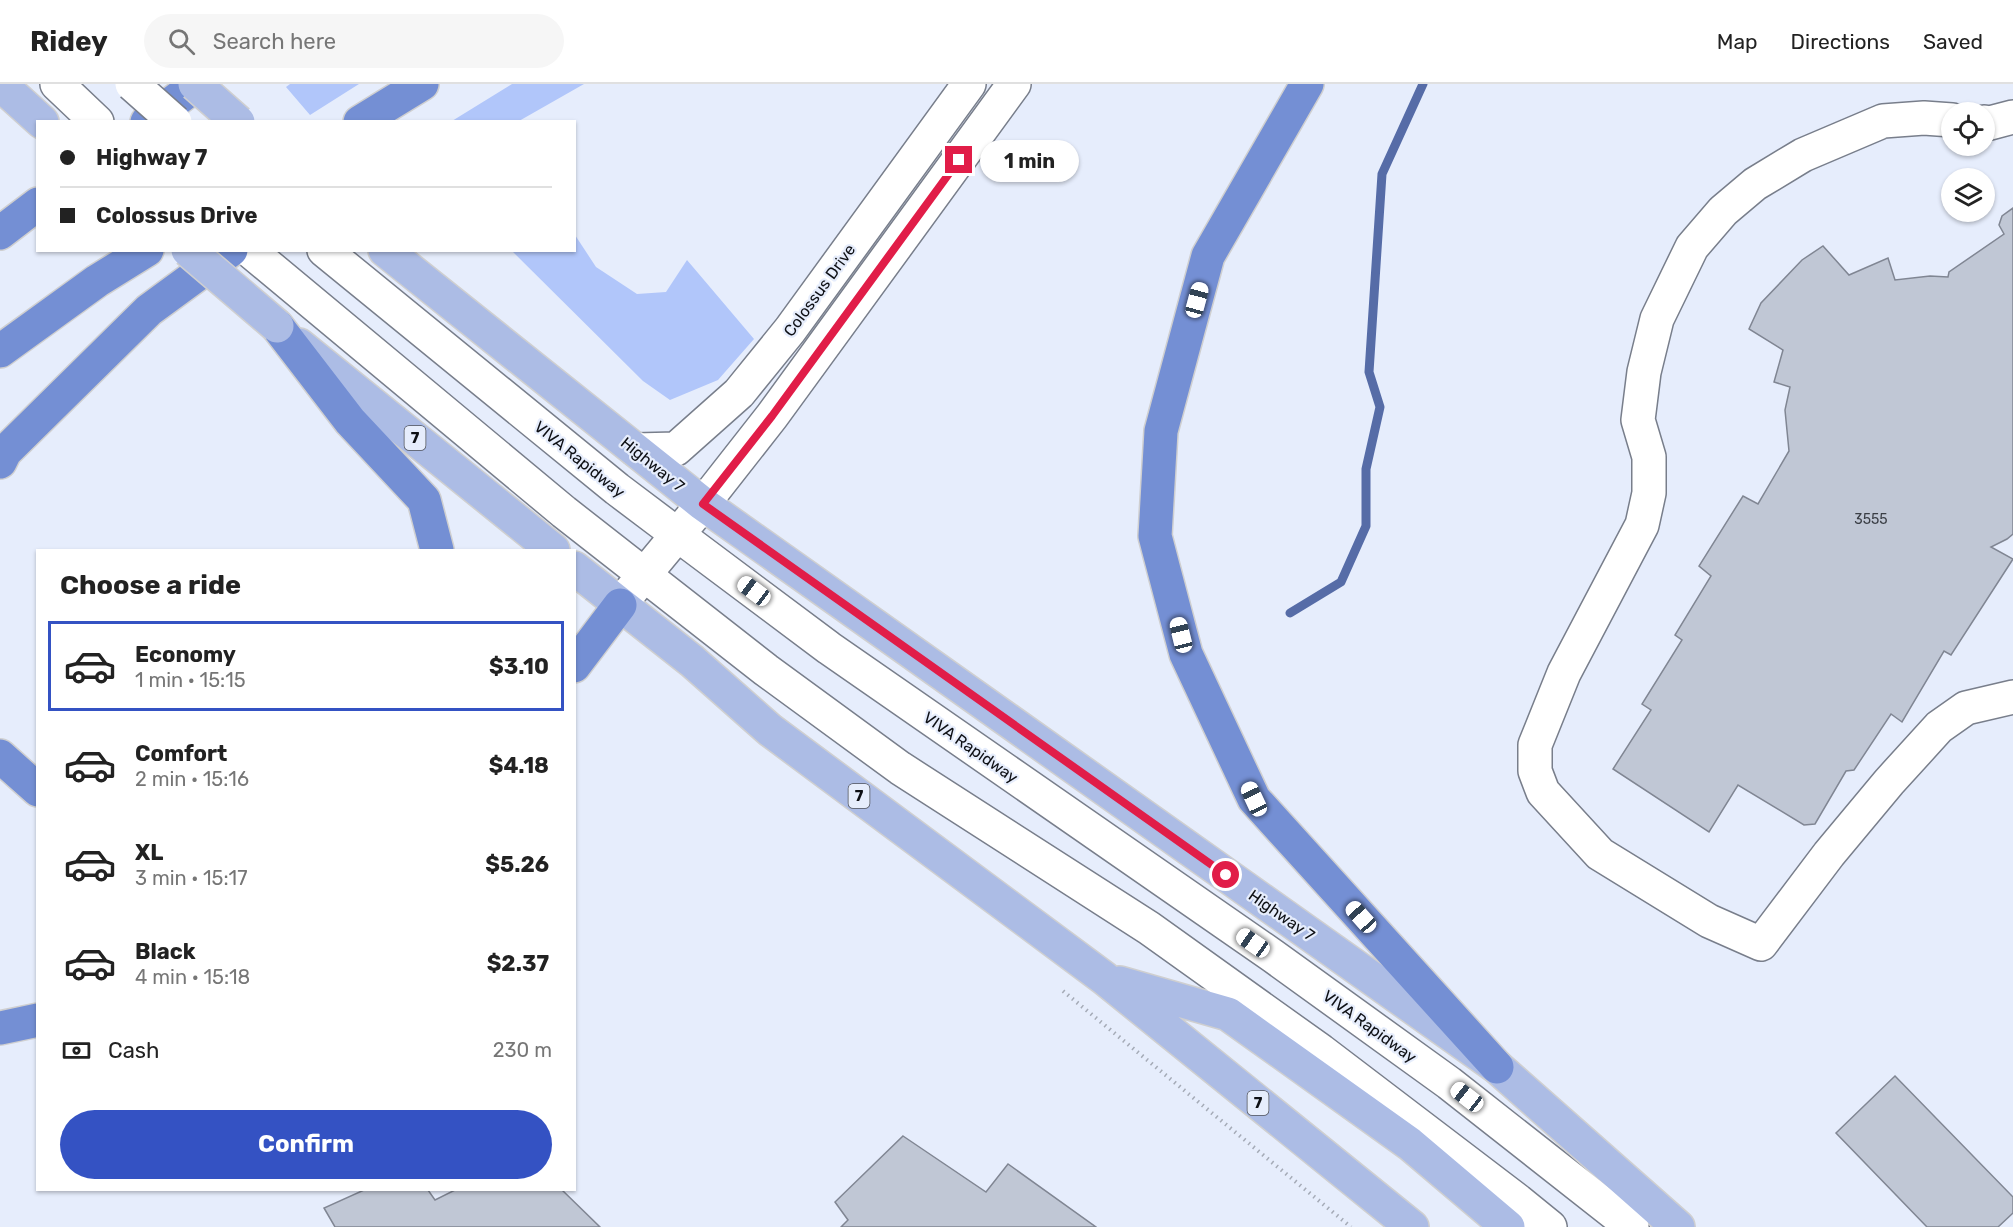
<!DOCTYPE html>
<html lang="en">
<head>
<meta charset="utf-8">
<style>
  body { margin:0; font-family:Rubik,sans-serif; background:#f6f6f6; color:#222; height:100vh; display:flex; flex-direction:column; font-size:22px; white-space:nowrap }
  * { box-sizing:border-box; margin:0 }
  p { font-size:20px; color:#767676 }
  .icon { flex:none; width:33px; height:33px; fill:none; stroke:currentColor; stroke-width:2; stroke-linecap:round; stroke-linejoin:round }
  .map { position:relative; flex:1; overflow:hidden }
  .side { position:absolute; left:36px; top:465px; width:540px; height:642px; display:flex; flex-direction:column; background:#fff; border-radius:0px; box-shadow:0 2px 4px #0004 }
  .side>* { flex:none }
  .banner { position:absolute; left:36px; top:36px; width:540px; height:132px; border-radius:0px; box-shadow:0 2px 4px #0004; display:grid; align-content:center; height:132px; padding:0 24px; background:#fff }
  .controls { position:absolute; left:1941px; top:18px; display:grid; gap:12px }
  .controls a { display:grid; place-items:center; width:54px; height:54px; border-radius:50%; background:#fff; box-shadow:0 2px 4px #0004; font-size:30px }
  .end { position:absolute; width:27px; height:27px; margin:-14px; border:8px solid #e11d48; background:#fff; box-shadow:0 0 0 3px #fff }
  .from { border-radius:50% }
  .bubble { position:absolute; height:42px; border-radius:21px; background:#fff; box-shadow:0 2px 4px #0004; font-size:20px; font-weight:700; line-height:42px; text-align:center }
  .car { position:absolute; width:18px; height:36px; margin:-18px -9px; border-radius:8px; box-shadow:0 0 4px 2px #0007; background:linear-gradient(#fff 24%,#345 0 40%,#fff 0 76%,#345 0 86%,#fff 0) }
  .banner b { display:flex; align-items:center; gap:21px; height:57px; font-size:22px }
  .banner b+b { border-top:2px solid #e0e0e0 }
  .banner i { width:15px; height:15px; background:#222 }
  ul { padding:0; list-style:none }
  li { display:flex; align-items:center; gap:18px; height:90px; margin:0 12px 9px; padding:0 12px; border:3px solid transparent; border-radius:0px }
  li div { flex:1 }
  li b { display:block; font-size:22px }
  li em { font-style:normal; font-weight:700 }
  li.on { border-color:#3452c3 }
  li>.icon { width:54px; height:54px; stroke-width:1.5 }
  h2 { padding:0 24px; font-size:27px; line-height:72px }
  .pay { display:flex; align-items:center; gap:15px; height:66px; padding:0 24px; font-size:22px }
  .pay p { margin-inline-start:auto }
  .primary-button { display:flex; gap:12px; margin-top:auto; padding:12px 24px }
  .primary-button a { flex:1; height:69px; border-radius:36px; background:#3452c3; color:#fff; font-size:24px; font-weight:700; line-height:69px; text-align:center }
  header { display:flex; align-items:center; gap:36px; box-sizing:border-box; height:84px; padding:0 30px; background:#fff; border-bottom:2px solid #e0e0e0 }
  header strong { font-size:28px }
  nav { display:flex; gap:33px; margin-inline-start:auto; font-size:21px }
  .search { width:420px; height:54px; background:#f6f6f6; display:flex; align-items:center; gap:15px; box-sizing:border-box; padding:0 21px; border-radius:33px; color:#767676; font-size:22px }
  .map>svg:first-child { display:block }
  .green { fill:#b1c6fa }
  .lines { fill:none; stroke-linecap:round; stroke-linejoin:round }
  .stream { stroke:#566ca7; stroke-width:9 }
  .building { fill:#c0c7d5; stroke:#808693; stroke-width:1.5 }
  .minor-casing { stroke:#787e8b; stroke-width:36 }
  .major-casing { stroke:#cfcfd0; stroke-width:36 }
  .highway-casing { stroke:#cfcfd0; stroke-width:36 }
  .path { stroke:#a5abb7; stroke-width:4; stroke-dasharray:1.5 4.5; stroke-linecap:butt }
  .minor { stroke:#fff; stroke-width:33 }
  .major { stroke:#acbce5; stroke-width:33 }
  .highway { stroke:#748fd4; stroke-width:33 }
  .minor-bridge-casing { stroke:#787e8b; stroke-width:36; stroke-linecap:butt }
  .major-bridge-casing { stroke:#cfcfd0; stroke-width:36; stroke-linecap:butt }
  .minor-bridge { stroke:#fff; stroke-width:33 }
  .major-bridge { stroke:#acbce5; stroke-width:33 }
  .route { stroke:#e11d48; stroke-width:8 }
  .labels { text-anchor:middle; stroke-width:4.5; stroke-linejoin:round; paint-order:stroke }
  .number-label { font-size:14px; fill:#3a3e45 }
  .shield { fill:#e6edfc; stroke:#4f525a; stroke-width:1.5 }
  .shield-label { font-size:15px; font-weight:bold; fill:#0e1015 }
  .street-label { font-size:16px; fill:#0e1015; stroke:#e6edfc }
</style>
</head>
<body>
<header>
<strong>Ridey</strong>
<div class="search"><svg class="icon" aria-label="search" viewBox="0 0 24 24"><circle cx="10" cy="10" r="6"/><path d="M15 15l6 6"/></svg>Search here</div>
<nav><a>Map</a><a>Directions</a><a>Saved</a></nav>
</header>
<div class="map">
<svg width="2013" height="1143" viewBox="0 0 2013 1143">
  <rect width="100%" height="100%" fill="#e6edfc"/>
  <path class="green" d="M290,0h69l-49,31 -24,-28z
    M512,0h72l-65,37h-67z
    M575,151l21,32 41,27 29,-2 21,-32 67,79 -36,41 -48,20 -27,-19 -131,-130 62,-1z"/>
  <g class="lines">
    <path class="stream" d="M1290,529l51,-31 25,-56v-57l14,-62 -11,-35 13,-198 41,-90"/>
  </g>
  <path class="building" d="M2013,124v326l-6,5 -16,8 22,12 -62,96 -7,-4 -42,71 -11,-8 -37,56 -8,1 -31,53 -11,1 -66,-40 -29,47 -96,-63 38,-59 -9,-6 40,-64 -7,-5 36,-59 -12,-10 44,-70 15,8 31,-53 -4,-41 5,-23 -16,-5 9,-32 -34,-21 12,-26 41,-43 21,-14 26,29 39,-17 7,22 35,-4 18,1 1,-5 55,-38 -5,-9 3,-9z
    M1895,992l118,121v16l-15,14h-71l-91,-94z
    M903,1052l83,56 22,-28 88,63h-255l7,-7 -13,-18z
    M364,1106h64l7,10 20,-10h107l38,37h-265l-11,-19z"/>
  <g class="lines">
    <g class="minor-casing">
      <path id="minor" d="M57,0l40,38
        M1952,36l-28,-2 -41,3 -80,34 -48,29 -32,27 -31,36 -35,72 -13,53 -6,48 11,37v36l-7,32 -78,148 -29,72v26l8,21 57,62 109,67 52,23 68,-90 60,-72 50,-55 27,-19 47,-11
        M1984,38l6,1 23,-6
        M249,166l315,262 202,158 134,98 249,160 172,123 197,150 32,26
        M324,166l293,239 61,46 151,113 444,308 176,127 183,144
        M636,366l40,-1 63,-56 51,-63 179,-246
        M630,508l73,-88 69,-88 242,-332"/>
    </g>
    <g class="major-casing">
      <path id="major" d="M0,0l42,38
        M385,166l318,254 794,563 181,160
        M299,261l254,205
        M574,484l118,93 78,69 334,248 308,249
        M1120,899l108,31 182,130 98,83"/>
    </g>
    <g class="highway-casing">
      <path id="highway" d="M1307,0l-99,172 -47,175 -6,105 31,118 68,145 243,268
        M147,38l50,-38
        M360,38l62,-38
        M0,149l38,-29
        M277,242l73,95 74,79 13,50
        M0,267l97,-70 50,-31
        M0,378l5,-10 144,-142 82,-60
        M574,582l46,-61
        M0,672l38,34
        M0,944l38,-8"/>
    </g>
    <path class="path" d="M1063,907l288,236"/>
    <use href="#minor" class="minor"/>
    <use href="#major" class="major"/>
    <use href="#highway" class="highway"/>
    <g class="minor-bridge-casing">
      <path id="minor-bridge" d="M132,0l43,38"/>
    </g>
    <g class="major-bridge-casing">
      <path id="major-bridge" d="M195,0l43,38
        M188,166l89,76"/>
    </g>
    <use href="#minor-bridge" class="minor-bridge"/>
    <use href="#major-bridge" class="major-bridge"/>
  </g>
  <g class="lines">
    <path class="route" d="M959,76l-187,256 -69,88 523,371"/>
  </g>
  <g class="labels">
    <g class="number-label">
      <text x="1871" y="440">3555</text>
    </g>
    <g class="shield">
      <rect x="404.5" y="342" width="21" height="24" rx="4.5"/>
      <rect x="848.5" y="700" width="21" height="24" rx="4.5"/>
      <rect x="1247.5" y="1007" width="21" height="24" rx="4.5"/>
    </g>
    <g class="shield-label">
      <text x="415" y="359">7</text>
      <text x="859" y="717">7</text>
      <text x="1258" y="1024">7</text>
    </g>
    <g class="street-label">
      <text transform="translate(819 206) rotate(-54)" y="6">Colossus Drive</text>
      <text transform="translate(580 375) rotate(39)" y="6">VIVA Rapidway</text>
      <text transform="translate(653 380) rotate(39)" y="6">Highway 7</text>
      <text transform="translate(971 663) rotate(35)" y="6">VIVA Rapidway</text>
      <text transform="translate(1282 831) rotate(35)" y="6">Highway 7</text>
      <text transform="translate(1370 942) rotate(36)" y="6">VIVA Rapidway</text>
    </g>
  </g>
</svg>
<div class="controls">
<a><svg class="icon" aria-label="locate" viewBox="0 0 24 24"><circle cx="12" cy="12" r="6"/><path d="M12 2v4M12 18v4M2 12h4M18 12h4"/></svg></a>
<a><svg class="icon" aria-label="layers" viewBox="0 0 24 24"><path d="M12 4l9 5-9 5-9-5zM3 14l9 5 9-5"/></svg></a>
</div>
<i class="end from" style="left:1226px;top:791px"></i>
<i class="end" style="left:959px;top:76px"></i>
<div class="bubble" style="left:980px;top:56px;width:99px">1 min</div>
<i class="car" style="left:1197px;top:216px;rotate:15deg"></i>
<i class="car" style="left:754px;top:507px;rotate:307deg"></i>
<i class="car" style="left:1181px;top:551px;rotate:346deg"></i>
<i class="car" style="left:1254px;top:715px;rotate:335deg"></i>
<i class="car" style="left:1361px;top:833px;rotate:318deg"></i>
<i class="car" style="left:1253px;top:859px;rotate:305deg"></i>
<i class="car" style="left:1467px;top:1013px;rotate:308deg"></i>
<div class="banner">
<b><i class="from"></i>Highway 7</b>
<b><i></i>Colossus Drive</b>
</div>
<section class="side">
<h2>Choose a ride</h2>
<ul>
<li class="on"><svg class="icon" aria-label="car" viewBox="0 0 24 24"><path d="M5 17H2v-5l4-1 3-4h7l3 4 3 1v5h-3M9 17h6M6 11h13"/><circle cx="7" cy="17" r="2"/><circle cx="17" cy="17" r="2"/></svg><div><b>Economy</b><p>1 min · 15:15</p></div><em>$3.10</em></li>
<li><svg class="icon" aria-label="car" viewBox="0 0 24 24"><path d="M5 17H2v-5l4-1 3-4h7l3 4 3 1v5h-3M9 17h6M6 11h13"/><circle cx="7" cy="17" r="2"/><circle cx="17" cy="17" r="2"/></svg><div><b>Comfort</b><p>2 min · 15:16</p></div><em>$4.18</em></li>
<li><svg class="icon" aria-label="car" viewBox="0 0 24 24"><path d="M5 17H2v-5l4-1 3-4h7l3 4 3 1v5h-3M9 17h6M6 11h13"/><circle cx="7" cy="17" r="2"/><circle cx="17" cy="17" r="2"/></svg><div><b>XL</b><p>3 min · 15:17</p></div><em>$5.26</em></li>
<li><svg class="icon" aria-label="car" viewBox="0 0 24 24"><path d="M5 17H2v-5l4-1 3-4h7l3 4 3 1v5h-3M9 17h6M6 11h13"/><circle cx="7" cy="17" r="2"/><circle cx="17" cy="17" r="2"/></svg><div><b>Black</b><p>4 min · 15:18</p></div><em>$2.37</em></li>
</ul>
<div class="pay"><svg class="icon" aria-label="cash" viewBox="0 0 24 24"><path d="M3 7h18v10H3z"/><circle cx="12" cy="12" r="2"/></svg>Cash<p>230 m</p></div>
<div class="primary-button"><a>Confirm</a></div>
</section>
</div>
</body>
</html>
